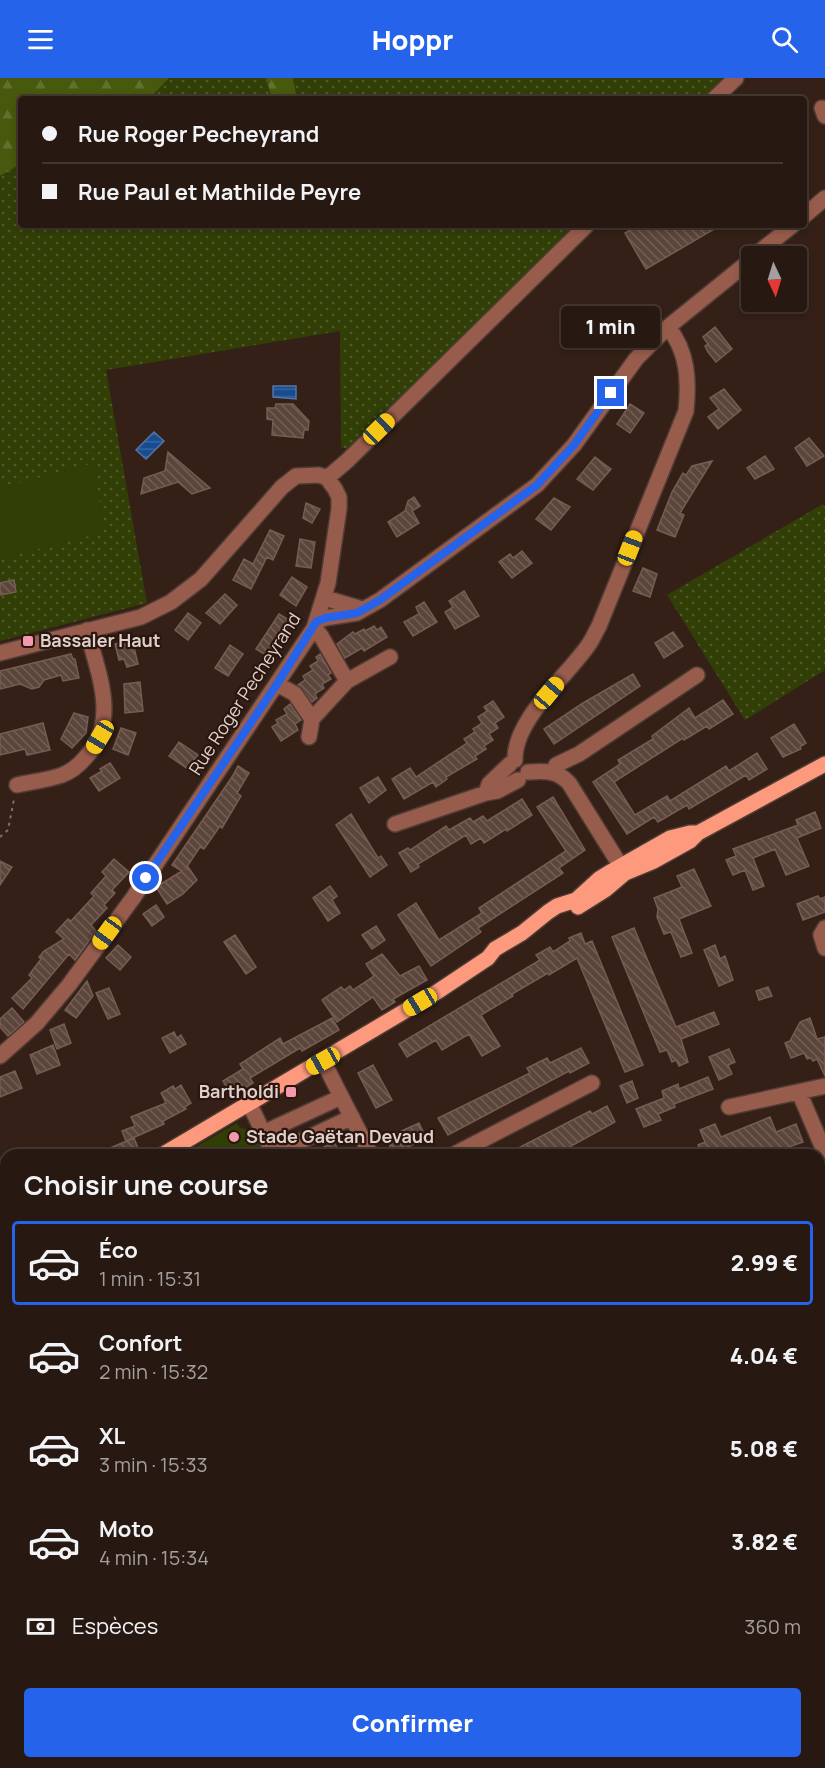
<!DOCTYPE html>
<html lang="fr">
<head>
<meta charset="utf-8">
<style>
  body { margin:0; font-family:Manrope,sans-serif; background:#2f211a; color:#f1f3f6; height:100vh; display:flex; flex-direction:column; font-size:22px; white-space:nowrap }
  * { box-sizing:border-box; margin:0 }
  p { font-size:20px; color:#a4a09f }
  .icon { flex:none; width:33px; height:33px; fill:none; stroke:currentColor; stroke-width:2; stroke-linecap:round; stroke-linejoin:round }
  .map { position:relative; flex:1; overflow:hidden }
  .panel { position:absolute; left:0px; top:1071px; width:825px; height:620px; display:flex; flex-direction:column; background:#271811; border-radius:18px 18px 0 0; box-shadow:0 3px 9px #0003,0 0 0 2px #433731 }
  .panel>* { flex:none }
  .hud { position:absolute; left:18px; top:18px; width:789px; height:132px; border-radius:6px; box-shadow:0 3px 9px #0003,0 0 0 2px #433731; display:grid; align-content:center; height:132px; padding:0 24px; background:#271811 }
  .needle { width:39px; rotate:176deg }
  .tools { position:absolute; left:741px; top:168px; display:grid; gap:12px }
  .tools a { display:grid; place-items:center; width:66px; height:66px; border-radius:6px; background:#271811; box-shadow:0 3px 9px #0003,0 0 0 2px #433731; font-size:30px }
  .end { position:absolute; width:27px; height:27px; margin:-14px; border:8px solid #2563eb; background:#fff; box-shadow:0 0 0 3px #fff }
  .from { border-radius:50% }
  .bubble { position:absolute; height:42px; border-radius:6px; background:#271811; box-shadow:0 3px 9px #0003,0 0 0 2px #433731; font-size:20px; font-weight:800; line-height:42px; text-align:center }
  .car { position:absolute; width:18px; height:36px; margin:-18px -9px; border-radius:8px; box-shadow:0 0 4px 2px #0007; background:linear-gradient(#f5c518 24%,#345 0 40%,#f5c518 0 76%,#345 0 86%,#f5c518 0) }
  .hud b { display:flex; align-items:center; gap:21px; height:57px; font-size:22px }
  .hud b+b { border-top:2px solid #433731 }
  .hud i { width:15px; height:15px; background:#f1f3f6 }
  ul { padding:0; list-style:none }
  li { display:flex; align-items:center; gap:18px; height:84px; margin:0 12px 9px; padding:0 12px; border:3px solid transparent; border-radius:6px }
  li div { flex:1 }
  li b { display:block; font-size:22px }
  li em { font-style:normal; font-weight:800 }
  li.current { border-color:#2563eb }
  li>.icon { width:54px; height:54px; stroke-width:1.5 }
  h2 { padding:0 24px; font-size:27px; line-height:72px }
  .pay { display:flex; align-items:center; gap:15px; height:66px; padding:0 24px; font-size:22px }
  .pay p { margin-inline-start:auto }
  .action { display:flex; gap:12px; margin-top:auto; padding:12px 24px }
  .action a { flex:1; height:69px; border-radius:6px; background:#2563eb; color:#fff; font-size:24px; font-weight:800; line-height:69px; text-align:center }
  header { display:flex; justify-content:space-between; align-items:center; height:78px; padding:0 24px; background:#2563eb; color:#fff; font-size:27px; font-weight:800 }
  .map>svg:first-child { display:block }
  .built { fill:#3f2418 }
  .industrial { fill:#39272e }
  .grass { fill:url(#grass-dots) }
  .forest { fill:url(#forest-firs) }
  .garden { fill:#313f07 }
  .water { fill:url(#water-rules); stroke:#5474a2; stroke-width:1.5 }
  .building { fill:url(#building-back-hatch); stroke:#765d53; stroke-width:1.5 }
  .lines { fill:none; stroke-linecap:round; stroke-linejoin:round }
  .minor-casing { stroke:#4f3c34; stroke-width:18 }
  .major-casing { stroke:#4f3c34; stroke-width:18 }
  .path { stroke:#827069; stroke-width:2; stroke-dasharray:3 4.5; stroke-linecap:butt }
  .minor { stroke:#985c4c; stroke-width:15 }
  .major { stroke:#fd9a7e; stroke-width:15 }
  .rail { stroke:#83716a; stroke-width:4; stroke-dasharray:8 8; stroke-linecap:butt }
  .route { stroke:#2563eb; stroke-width:8 }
  .poi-dot { fill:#f29aad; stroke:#2a160e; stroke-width:2 }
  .labels { text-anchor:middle; stroke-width:4.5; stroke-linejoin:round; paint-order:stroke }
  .poi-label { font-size:18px; font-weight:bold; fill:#dfd0cb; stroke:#2a160e; text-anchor:start }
  .street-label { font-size:18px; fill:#dfd0cb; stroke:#2a160e }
</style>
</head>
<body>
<header><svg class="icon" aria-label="menu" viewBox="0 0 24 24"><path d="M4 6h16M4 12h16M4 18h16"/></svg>Hoppr<svg class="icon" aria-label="search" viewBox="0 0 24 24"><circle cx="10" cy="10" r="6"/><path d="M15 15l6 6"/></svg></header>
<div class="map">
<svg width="825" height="1690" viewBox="0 0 825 1690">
  <defs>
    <pattern id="grass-dots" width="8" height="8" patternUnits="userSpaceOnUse" patternTransform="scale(1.5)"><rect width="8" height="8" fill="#313f07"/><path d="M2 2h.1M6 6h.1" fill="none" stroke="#4e5a2a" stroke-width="1.8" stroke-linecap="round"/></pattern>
    <pattern id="forest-firs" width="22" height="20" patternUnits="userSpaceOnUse" patternTransform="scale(1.5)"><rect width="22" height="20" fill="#46590c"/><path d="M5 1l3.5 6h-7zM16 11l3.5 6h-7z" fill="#60702e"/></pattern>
    <pattern id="water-rules" width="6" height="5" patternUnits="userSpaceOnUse" patternTransform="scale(1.5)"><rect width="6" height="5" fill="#184c90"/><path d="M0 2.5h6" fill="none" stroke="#39659e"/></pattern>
    <pattern id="building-back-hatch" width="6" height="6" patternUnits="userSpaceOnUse" patternTransform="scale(1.5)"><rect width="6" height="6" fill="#5c453b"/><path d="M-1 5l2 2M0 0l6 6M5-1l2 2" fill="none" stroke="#735f56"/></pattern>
  </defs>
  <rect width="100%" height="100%" fill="#342017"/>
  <path class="built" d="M6,1545v139l355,1 -34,5h-327v-144z"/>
  <path class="industrial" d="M825,1378v78l-6,-12v-63z"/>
  <path class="grass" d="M169,0h97l6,21h-123z
    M293,0h431l-21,21h-406z
    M21,86v61h556l-225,225 -11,-3 -1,-116 -234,39 41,233 -147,38v-465z
    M823,426l2,3v163l-80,50 -78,-125z"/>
  <path class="forest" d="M0,0h169l-20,21h-128v65l-21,12z
    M266,0h27l4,21h-25z"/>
  <path class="garden" d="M94,385l10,69 -104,27v-71z
    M237,1045l3,5 13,2 10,25h-81z
    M6,1161v170l-6,-22v-146z"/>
  <path class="water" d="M273,308h23v13l-23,-2z
    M154,354l10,9 -18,18 -10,-9z"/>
  <path class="building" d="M639,147h82l-75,44 -21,-36z
    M715,249l17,22 -16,13 -8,-10 -3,-6 3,-2 -5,-7z
    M724,311l17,21 -23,19 -10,-12 11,-8 -9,-11z
    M276,326h17l16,17 -1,9h-4l-1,8 -31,-3 1,-15 -6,-1v-11h8z
    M630,326l14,9 -14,20 -13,-9z
    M809,360l15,18 -17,10 -12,-18z
    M168,374l42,36 -18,6 -14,-12 -37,12 3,-16 21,-7z
    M765,378l9,13 -19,10 -8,-11z
    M595,379l16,12 -18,21 -16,-11z
    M712,383l-32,52 4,2 -9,22 -18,-7 15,-38 11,-19 3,2 6,-9z
    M414,419l6,9 -8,5 7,12 -22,14 -9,-15 17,-11 3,-10z
    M554,420l16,9 -19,23 -15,-11z
    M306,425l14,6 -8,14 -9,-5z
    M270,452l14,6 -11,24 -6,-3 -16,32 -18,-9 11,-21 9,5z
    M300,461l15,3 -4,26 -15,-2z
    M522,473l10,12 -20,15 -13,-16 11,-8 3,4z
    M643,490l14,6 -7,23 -17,-6z
    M292,499l15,10 -11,19 -16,-11z
    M14,502l2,12 -16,3v-12z
    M464,513l15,25 -24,13 -10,-17 8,-5 -4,-6z
    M225,516l12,11 -17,19 -14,-11z
    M424,524l13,20 -24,14 -9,-14 15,-8 -3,-7z
    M188,535l13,10 -13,17 -13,-10z
    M279,536l13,8 -7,10 2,2 -3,5 -6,9 -2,-2 -7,11 -13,-8z
    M374,548l3,4 4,-3 6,10 -23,14 -2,-3 -17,10 -8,-14 16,-12 2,2 9,-5 1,2z
    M673,554l10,14 -19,12 -9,-15z
    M132,561l6,25 -11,3 -3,-8 -5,1 -4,-16z
    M230,567l13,9 -15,22 -13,-8z
    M71,576l2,5h2l4,19 -16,3 -2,-6 -17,5 -5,7 -7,2 -12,-5 -20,5v-18z
    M320,576l11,19 -3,2 3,4 -9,5 2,4 -9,6 2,4 -5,4 -14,-17 7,-5 -2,-4 10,-6 -3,-4 8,-5 -2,-4z
    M633,596l7,12 -86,58 -10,-15 39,-26z
    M140,604l3,29 -18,2 -1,-29z
    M723,622l10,14 -24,15 -2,-3 -23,14 -1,-2 -69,44 21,33 32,-19 3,5 56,-35 3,5 28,-18 10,16 -18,11 -3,-5 -57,34 -2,-4 -29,17 -4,-5 -27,17 -34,-52 27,-18 -2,-4 35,-21 -1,-3 37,-28 6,10z
    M493,623l11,16 -9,6 3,5 -9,6 4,6 -9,6 2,3 -11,7 2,3 -31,18 1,2 -11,8 -3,-5 -29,17 -12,-20 18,-11 6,9 51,-34 -3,-4 11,-7 -2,-3 9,-6 -4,-6 9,-6 -3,-4z
    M290,626l11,16 -6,4 3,6 -17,11 -9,-14 6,-4 -2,-3 11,-6 -3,-5z
    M74,635l14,4 -2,16 -14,15 -11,-9z
    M43,645l7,27 -23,5 -2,-6 -25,6v-21z
    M794,646l12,19 -6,4 1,2 -18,8 -12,-19z
    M121,650l15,5 -8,22 -15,-6z
    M179,664l19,13 -10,14 -19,-13z
    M110,685l10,15 -21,13 -9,-13 12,-7 -2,-2z
    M238,688l11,7 -12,20 4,3 -19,32 -2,-2 -16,23 -4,-2 -14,21 2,-1 9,13 -14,14 -16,10 -11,-17 26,-16 -10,-6 60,-88z
    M378,699l8,13 -17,13 -9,-15z
    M553,719l32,53 -26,18 4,5 -85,55 3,4 -50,34 -33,-51 18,-12 23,37 43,-27 -3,-5 87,-57 -29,-44z
    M522,721l10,16 -25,16 -1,-2 -22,14 -3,-5 -10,6 -5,-9 -48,29 1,3 -8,5 -12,-19 9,-5 2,2 36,-24 3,4 21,-12 3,4 10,-6 4,5z
    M815,734l6,16 -24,10 12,28 -23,9 -11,-26 -22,9 11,28 -11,4 -8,-20 -12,5 -7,-15 10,-4 -3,-7 65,-24 -2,-5z
    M351,736l27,44 3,-2 6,9 -17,12 -34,-52z
    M114,781l15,13 -17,18 3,3 -11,12 3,3 -16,17 5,6 -21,29 -6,-6 -46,55 -11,-11 20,-20 -3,-3 12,-16 -2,-2 5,-6 20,-12 -8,-7 12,-13 3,2 23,-25 -3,-3 15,-17 -4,-4z
    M0,783l12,6 -12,18z
    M694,791l17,37 -32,13 13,34 -11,4 -10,-25 -7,2 -7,-17 1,-8 -4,-11 28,-11 -5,-11z
    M330,808l7,10 -5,4 8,13 -12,8 -15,-23z
    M818,818l2,3 5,-2v15l-22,8 -6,-16z
    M156,827l8,12 -12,9 -9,-12z
    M376,848l9,14 -13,9 -10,-14z
    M634,850l42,99 38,-15 5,12 -38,15 7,23 -9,4 -3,-6 -4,2 -5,-12 -7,2 -48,-115z
    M581,855l4,11 7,-3 51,124 -18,7 -48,-114 -28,17 -1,-2 -36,21 1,2 -32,19 19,31 -18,10 -13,-22 -27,16 -6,-10 -29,17 -8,-13 141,-84 -4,-5 14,-8 3,5 17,-11 -1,-3z
    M235,857l21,32 -10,7 -22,-32z
    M118,867l13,12 -11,13 -14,-12z
    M715,867l5,14 5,-3 8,24 -14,6 -15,-36z
    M382,876l18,22 19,-10 8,14 -34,19 2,3 -13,8 -9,-13 -36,25 -15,-22 19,-13 3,3 6,-4 3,4 21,-14 -8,-12z
    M87,903l6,15 -17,22 -11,-8z
    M768,909l4,9 -13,4 -3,-9z
    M109,910l11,26 -12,5 -12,-26z
    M12,930l12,14 -16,14 -8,-9v-8z
    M332,940l7,12 -37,21 -2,-3 -50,30 3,5 -21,13 -9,-15 20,-12 -3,-5 40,-26 3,6z
    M810,940l7,21 8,-2v39l-8,-17 -4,2 -2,-3 -4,1 -3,-6 -13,5 -6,-15 5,-2 10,-19z
    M64,946l7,19 -14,6 -7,-19z
    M174,954l3,6 4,-3 5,9 -16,9 -8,-15z
    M53,967l7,20 -23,9 -7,-19z
    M581,970l8,15 -19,10 -1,-2 -121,64 -10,-17 92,-45 -3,-5 20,-10 3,5z
    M729,971l6,13 -7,3 4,9 -13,6 -10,-23z
    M373,987l19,35 -16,8 -18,-35z
    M15,993l7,17 -22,9v-20z
    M708,999l5,12 -39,15 1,3 -17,7 3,6 -17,7 -8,-18 28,-11 -2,-7 16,-7 1,5z
    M632,1003l6,17 -11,5 -7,-17z
    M181,1007l10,18 -6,4 1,2 -23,12 1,3 -38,17 -4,-10 13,-5 -4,-9 35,-14 -5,-10 12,-7 2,3z
    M607,1028l8,16 -60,33h-50l85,-44 2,3z
    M770,1039l6,15 20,-8 7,18 -37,13h-64l-4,-10 7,-3 -5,-12 15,-6 6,13z
    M419,1045l7,15 -32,16 -8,-16z
    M134,1060l7,17h-48z
    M334,1064l7,13h-33z"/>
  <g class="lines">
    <g class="minor-casing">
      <path id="minor" d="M714,21l22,-21
        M822,30l3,8
        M804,138l21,-18
        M754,178l39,-31
        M327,400l20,-17 240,-236
        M325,520l37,11
        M316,544l9,-4 32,-5 23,-13 157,-115 37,-40 62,-86 32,-32 84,-68
        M314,550l7,8 26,45
        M0,575l141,-36 30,-15 30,-23 81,-92 14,-11 23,-1 8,3 8,11 4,8v12l-11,74 -14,45 -181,270 -64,87 -32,38 -37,33
        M277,606l18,10 17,25
        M309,659l3,-18 35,-38 43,-24
        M515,682c-1,-40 50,-82 72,-113 5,-6 8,-14 12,-21l87,-215c3,-31 2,-59 -18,-84
        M528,694c17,-1 29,-2 41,11l56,90
        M554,694l2,-7 23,-11 118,-79
        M17,707c14,-3 31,-5 45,-10 8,-3 17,-10 23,-17 35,-37 13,-84 2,-128
        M486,715l3,-9 21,-20
        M395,746l91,-31 11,-2 21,-11
        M825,850l-4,7 4,13
        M323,983l48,94
        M799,1014l26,61
        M249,1025l25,52
        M729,1029l96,-21
        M263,1055l78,-36
        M274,1076l78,-37
        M453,1077l139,-72
        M819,1280l6,-3
        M819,1482l6,-3
        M819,1545l6,13
        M819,1586l6,-4
        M819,1602l6,15
        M0,1632h6
        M92,1684l6,6
        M497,1684l1,6
        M687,1684l2,6
        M410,1690l35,-6"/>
    </g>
    <g class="major-casing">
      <path id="major" d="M578,829l27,-17 20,-17 29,-12 36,-20 8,-8 127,-69
        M162,1077l275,-163 51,-34 7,-9 27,-16 26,-21 9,-6 19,-6 23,-21 13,-8 58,-33 20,-5h8
        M0,1151l6,-2"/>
    </g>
    <path class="path" d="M0,759l8,-7 6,-31"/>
    <use href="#minor" class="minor"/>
    <use href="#major" class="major"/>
    <path class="rail" d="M819,1388l6,-3
      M0,1604l6,-1"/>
  </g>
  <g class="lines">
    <path class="route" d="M146,800l131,-194 39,-62 9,-4 32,-5 23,-13 157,-115 37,-40 37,-52"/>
  </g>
  <g class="poi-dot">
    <rect x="22" y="557" width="12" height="12" rx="3"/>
    <rect x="285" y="1008" width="12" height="12" rx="3"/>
    <circle cx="234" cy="1059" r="6"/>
  </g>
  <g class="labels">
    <g class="poi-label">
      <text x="40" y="569">Bassaler Haut</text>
      <text x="279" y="1020" text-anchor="end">Bartholdi</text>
      <text x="246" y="1065">Stade Gaëtan Devaud</text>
    </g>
    <g class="street-label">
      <text transform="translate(245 616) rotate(-57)" y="6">Rue Roger Pecheyrand</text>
    </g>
  </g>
</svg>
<div class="tools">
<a><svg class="needle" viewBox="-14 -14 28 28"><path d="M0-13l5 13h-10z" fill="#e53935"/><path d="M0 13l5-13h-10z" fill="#a4a09f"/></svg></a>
</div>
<i class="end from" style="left:146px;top:800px"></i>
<i class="end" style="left:611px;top:315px"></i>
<div class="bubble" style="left:561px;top:228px;width:99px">1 min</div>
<i class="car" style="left:379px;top:351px;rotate:46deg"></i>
<i class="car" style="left:630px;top:470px;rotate:21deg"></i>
<i class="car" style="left:549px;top:615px;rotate:40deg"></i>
<i class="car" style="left:100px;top:659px;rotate:211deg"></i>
<i class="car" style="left:107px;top:855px;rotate:216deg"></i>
<i class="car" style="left:420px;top:924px;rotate:239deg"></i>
<i class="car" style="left:323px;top:983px;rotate:241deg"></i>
<div class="hud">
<b><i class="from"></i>Rue Roger Pecheyrand</b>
<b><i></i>Rue Paul et Mathilde Peyre</b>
</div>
<section class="panel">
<h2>Choisir une course</h2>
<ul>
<li class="current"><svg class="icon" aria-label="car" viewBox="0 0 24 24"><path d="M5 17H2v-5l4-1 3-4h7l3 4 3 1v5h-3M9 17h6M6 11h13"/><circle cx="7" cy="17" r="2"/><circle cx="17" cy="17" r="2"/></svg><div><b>Éco</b><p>1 min · 15:31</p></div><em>2.99 €</em></li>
<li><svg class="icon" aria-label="car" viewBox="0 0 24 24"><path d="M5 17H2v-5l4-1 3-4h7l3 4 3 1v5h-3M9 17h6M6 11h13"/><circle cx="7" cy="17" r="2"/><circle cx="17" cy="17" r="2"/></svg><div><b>Confort</b><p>2 min · 15:32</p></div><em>4.04 €</em></li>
<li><svg class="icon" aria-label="car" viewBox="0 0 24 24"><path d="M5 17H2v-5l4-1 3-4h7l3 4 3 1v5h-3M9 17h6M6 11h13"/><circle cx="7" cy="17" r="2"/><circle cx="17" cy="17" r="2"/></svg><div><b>XL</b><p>3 min · 15:33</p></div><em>5.08 €</em></li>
<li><svg class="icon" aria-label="car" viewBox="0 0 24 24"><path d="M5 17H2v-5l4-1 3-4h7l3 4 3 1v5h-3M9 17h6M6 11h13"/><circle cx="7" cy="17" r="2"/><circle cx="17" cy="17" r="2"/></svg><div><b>Moto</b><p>4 min · 15:34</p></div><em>3.82 €</em></li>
</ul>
<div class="pay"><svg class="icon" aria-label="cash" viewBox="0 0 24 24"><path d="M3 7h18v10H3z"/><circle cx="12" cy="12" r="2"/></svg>Espèces<p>360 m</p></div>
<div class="action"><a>Confirmer</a></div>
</section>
</div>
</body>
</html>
